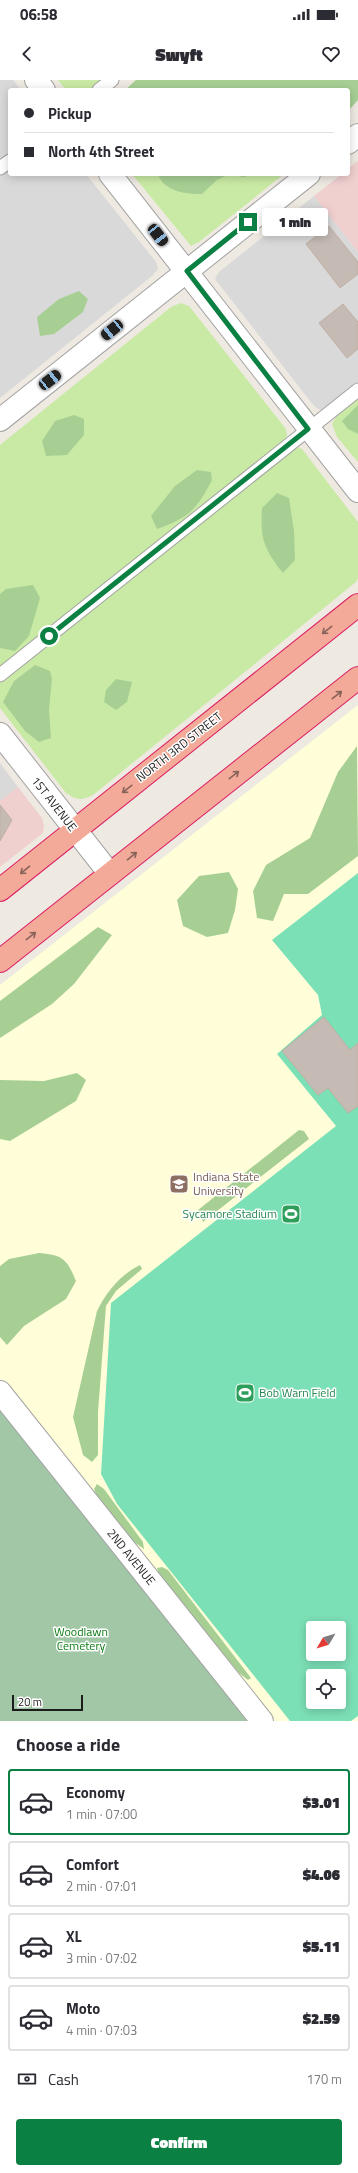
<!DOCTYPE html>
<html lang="en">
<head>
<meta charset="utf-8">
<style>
  body { margin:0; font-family:"Titillium Web",sans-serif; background:#f7f7f7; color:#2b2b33; height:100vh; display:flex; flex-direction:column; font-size:15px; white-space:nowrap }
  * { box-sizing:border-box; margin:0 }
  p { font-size:13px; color:#7c7c81 }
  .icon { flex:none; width:22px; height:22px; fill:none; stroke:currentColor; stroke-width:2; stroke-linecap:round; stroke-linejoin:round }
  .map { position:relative; height:1641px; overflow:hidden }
  .side { display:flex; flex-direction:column; background:#fff; flex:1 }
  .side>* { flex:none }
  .guide { position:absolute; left:8px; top:8px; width:342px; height:88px; border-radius:4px; box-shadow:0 2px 10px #0003; display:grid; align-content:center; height:88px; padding:0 16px; background:#fff }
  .needle { width:26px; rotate:232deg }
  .buttons { position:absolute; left:306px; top:1541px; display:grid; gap:8px }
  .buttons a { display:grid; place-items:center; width:40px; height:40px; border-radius:4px; background:#fff; box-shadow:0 2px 10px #0003; font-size:20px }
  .scale { position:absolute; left:12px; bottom:10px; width:71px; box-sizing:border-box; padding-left:4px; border:2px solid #1c1c1c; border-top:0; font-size:11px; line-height:14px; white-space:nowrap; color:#1c1c1c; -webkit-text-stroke:3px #fff; paint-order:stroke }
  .end { position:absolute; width:18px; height:18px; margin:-9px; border:5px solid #0b8043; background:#fff; box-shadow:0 0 0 2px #fff }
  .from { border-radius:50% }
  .bubble { position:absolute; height:28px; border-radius:4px; background:#fff; box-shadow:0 2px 10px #0003; font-size:13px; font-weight:800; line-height:28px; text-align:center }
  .car { position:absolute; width:12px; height:24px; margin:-12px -6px; border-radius:5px; box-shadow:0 0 3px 1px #0007; background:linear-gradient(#222 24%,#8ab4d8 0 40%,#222 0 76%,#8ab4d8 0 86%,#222 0) }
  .guide b { display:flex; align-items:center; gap:14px; height:38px; font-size:15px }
  .guide b+b { border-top:1px solid #e1e1e2 }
  .guide i { width:10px; height:10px; background:#2b2b33 }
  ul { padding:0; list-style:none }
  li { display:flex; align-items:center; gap:12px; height:66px; margin:0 8px 6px; padding:0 8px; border:2px solid #e1e1e2; border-radius:4px }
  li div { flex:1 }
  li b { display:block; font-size:15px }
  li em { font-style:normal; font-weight:800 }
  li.current { border-color:#0b8043 }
  li>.icon { width:36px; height:36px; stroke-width:1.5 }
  h2 { padding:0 16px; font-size:18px; line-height:48px }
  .pay { display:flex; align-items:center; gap:10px; height:44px; padding:0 16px; font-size:15px }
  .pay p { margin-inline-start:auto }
  .action { display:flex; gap:8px; margin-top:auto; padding:8px 16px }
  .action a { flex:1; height:46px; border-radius:4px; background:#0b8043; color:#fff; font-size:16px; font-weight:800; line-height:46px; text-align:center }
  .status { display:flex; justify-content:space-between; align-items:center; height:28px; padding:0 20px; background:#fff; direction:ltr }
  .status svg { height:11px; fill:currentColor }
  header { display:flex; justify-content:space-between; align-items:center; height:52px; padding:0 16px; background:#fff; font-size:18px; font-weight:800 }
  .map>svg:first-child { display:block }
  .residential { fill:#dad9d9 }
  .commercial { fill:#f0cfcf }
  .education { fill:#fffed9; fill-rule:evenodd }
  .grass { fill:#c9eaa4 }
  .forest { fill:#a7cf94 }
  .cemetery { fill:#a1c7a6 }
  .pitch { fill:#7ce0b6; fill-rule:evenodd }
  .building { fill:#c5bbb4; stroke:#c0afa3 }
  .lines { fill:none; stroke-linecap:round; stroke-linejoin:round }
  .service-casing { stroke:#a3a3a3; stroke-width:15 }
  .minor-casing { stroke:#a3a3a3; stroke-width:24 }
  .tertiary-casing { stroke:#a3a3a3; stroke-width:24 }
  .trunk-casing { stroke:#db1e65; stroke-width:24 }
  .service { stroke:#fff; stroke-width:13 }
  .minor { stroke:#fff; stroke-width:22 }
  .tertiary { stroke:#fff; stroke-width:22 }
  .trunk { stroke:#f3aa98; stroke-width:22 }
  .oneway { stroke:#88635a }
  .route { stroke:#0b8043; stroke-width:5 }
  .labels { text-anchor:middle; stroke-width:3; stroke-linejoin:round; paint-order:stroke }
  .street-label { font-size:12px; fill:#1c1c1c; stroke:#fff }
  .education-label { font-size:12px; fill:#785e54; stroke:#fff; text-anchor:start }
  .leisure-label { font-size:12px; fill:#27864d; stroke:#fff; text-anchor:end }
  .park-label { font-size:12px; fill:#087c0e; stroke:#fff }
</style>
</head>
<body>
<div class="status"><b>06:58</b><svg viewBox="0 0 49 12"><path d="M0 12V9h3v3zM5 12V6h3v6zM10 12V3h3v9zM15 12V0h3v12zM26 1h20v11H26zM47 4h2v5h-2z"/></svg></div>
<header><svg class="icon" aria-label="back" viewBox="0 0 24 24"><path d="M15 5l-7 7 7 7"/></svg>Swyft<svg class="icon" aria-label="heart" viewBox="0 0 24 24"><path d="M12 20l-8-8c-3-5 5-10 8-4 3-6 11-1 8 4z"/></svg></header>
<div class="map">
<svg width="358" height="1641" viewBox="0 0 358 1641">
  <rect width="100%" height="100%" fill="#eee9e1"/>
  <path class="residential" d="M0,0h13l8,10h-11v65l-10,8z
    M10,87v7h76l70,88 2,7 -6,7 -152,122v-223z
    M314,116l44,56v130l-33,26 -5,2 -6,-4 -99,-127 4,-7z
    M0,683l18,24 -18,14z"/>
  <path class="commercial" d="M358,81v91l-44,-56 28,-22h6v-5z
    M18,707l24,31 2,8 -1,7 -43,34v-66z"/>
  <path class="education" d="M358,625v1016h-85l-209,-255 -64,-82v-399zM313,1548h26v26h-26zM313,1596h26v26h-26z"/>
  <path class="grass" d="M58,0h46l-12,10h-26z
    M132,94h152l-85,68 -8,4z
    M181,223l8,3 97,123 1,7 -6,8 -281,225v-224l171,-138z
    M358,319v63l-21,-25 -5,-13 4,-7z
    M297,367l5,2 56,73v56l-2,4 -263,213c-12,6 -17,5 -27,-2l-66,-85v-26l288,-233z"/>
  <path class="forest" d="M136,0h222v20l-10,11v-21h-223z
    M158,94h98l-13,3 -13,-3 -13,6 -15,14c-16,0 -38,-2 -44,-20z
    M79,211l9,8 -5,13 -29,22 -14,2 -3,-19 22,-18z
    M358,325v29l-10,-5 -6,-8z
    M74,335l10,4v16l-17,20 -21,1 -4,-15 13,-20z
    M197,390l14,2 1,8c-15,29 -23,38 -55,49l-6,-13 24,-30z
    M277,413l12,5 5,33 1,29 -12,13c-19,-24 -23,-34 -21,-65z
    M33,505l7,13 -11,38 -14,15 -15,-3v-54l6,-5z
    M35,585l15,6 2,8 -3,30 2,29 -12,4 -14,-11 -22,-29 11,-21z
    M116,599l16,3 -5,20 -11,8 -12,-8 2,-12z
    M357,666l1,110 -50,38h-24l-11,27 -16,-3 -4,-27 13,-26 44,-27 28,-66z
    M229,792l9,17 -3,21 -7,23 -21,4 -24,-11 -6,-26 22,-24z
    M98,847l14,8 -38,49 -22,20 -52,34v-37z
    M77,993l9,7 -10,21 -66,40 -10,-2v-59l44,1z
    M299,1050l5,1 5,8 -106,83 -5,-12z
    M39,1173c24,2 28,6 37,28l-10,18 -42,27 -17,19 -7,-8v-71l9,-7z
    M140,1185l2,4 -26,22 -10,15 -8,106v43l-6,7 -9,-7 -10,-38 24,-106c10,-20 23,-36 43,-46z
    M97,1404l7,5 39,53 1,7 -10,-7 -37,-45 -3,-8z
    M162,1487l6,3 83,108 -3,2 -9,-7 -80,-98 -2,-7z"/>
  <path class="cemetery" d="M0,1325l250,316h-250z"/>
  <path class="pitch" d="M358,793v843l-7,5h-61l-173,-217 -16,-30 10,-171 225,-177 -59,-72 45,-39 -4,-20 -46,-55zM313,1548h26v26h-26zM313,1596h26v26h-26z"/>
  <path class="building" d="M329,146l29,36v12l-18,14 -34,-44z
    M343,224l15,18v27l-11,9 -28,-35z
    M0,725l12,15 -12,21z
    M324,937l26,33 8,-7v63l-10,7 -20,-25 -10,7 -36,-44z"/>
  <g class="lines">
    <g class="service-casing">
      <path id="service" d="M99,10l13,-10
        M0,88l10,-7
        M0,595l358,-285"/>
    </g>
    <g class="minor-casing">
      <path id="minor" d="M348,63l10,-8
        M0,340l309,-246
        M0,654l110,140
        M0,1312l262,329"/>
    </g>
    <g class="tertiary-casing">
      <path id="tertiary" d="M36,0l8,10
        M110,94l248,317"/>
    </g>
    <g class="trunk-casing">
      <path id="trunk" d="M0,810l358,-285
        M0,881l358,-283"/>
    </g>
    <use href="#service" class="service"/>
    <use href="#minor" class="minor"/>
    <use href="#tertiary" class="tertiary"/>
    <use href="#trunk" class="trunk"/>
  </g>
  <defs><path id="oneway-shaft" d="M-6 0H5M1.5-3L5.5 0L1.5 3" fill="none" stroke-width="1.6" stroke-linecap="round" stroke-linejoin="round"/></defs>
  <g class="oneway">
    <use href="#oneway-shaft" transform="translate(327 550) rotate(142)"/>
    <use href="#oneway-shaft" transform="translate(337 615) rotate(-38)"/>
    <use href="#oneway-shaft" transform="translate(234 695) rotate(-38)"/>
    <use href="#oneway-shaft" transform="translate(127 709) rotate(142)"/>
    <use href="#oneway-shaft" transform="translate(132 776) rotate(-39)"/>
    <use href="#oneway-shaft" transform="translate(25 790) rotate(141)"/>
    <use href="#oneway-shaft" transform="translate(31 856) rotate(-38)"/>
  </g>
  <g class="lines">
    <path class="route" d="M49,556l259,-207 -121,-158 61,-49"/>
  </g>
  <defs>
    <g id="university-square" transform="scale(1)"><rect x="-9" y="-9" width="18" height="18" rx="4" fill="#8d6e63" stroke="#fff"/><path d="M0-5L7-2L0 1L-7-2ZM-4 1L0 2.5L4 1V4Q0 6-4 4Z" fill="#fff"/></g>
    <g id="stadium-square" transform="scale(1)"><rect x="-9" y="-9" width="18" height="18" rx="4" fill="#2e9e5b" stroke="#fff"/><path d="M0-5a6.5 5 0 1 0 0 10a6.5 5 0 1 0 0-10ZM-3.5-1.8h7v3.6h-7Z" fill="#fff"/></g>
  </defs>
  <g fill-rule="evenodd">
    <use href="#university-square" x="179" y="1104"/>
    <use href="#stadium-square" x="291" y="1134"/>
    <use href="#stadium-square" x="245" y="1313"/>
  </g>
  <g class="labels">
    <g class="street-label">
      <text transform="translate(179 667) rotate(-38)" y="4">NORTH 3RD STREET</text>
      <text transform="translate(54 724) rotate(52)" y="4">1ST AVENUE</text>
      <text transform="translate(131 1477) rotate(51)" y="4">2ND AVENUE</text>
    </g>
    <g class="education-label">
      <text x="193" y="1101">Indiana State<tspan x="193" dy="14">University</tspan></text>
    </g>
    <g class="leisure-label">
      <text x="277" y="1138">Sycamore Stadium</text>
      <text x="259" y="1317" text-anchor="start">Bob Warn Field</text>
    </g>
    <g class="park-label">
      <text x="81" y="1556">Woodlawn<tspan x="81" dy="14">Cemetery</tspan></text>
    </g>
  </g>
</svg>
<div class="buttons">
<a><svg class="needle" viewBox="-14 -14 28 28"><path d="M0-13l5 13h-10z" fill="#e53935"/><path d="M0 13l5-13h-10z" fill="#7c7c81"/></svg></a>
<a><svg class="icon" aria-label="locate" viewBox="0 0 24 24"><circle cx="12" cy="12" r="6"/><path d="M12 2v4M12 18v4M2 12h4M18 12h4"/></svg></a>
</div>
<div class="scale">20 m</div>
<i class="end from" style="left:49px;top:556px"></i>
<i class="end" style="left:248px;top:142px"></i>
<div class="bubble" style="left:262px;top:128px;width:66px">1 min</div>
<i class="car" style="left:158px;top:155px;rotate:142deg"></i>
<i class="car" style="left:112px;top:250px;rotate:231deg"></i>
<i class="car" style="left:50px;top:300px;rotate:52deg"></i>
<div class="guide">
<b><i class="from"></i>Pickup</b>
<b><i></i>North 4th Street</b>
</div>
</div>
<section class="side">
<h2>Choose a ride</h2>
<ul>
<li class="current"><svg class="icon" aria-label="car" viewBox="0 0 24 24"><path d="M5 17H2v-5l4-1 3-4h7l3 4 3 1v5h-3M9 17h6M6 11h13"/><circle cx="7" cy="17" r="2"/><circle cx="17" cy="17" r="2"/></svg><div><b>Economy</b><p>1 min · 07:00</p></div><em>$3.01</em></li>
<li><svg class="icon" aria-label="car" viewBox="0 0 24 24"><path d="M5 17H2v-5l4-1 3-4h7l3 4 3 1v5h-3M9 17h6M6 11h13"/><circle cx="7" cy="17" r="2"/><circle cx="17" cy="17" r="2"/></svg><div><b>Comfort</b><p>2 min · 07:01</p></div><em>$4.06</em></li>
<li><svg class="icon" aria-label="car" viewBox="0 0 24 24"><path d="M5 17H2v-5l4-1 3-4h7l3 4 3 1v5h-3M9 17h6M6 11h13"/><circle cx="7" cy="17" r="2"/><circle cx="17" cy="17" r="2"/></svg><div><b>XL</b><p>3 min · 07:02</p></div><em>$5.11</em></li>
<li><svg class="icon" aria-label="car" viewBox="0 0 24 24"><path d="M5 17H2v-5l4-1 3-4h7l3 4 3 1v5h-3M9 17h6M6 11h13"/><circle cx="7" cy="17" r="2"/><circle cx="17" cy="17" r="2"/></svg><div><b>Moto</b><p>4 min · 07:03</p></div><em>$2.59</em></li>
</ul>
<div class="pay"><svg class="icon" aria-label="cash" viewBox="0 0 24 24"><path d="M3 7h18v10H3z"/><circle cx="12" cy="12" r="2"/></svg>Cash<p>170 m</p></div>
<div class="action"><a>Confirm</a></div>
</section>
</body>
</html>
